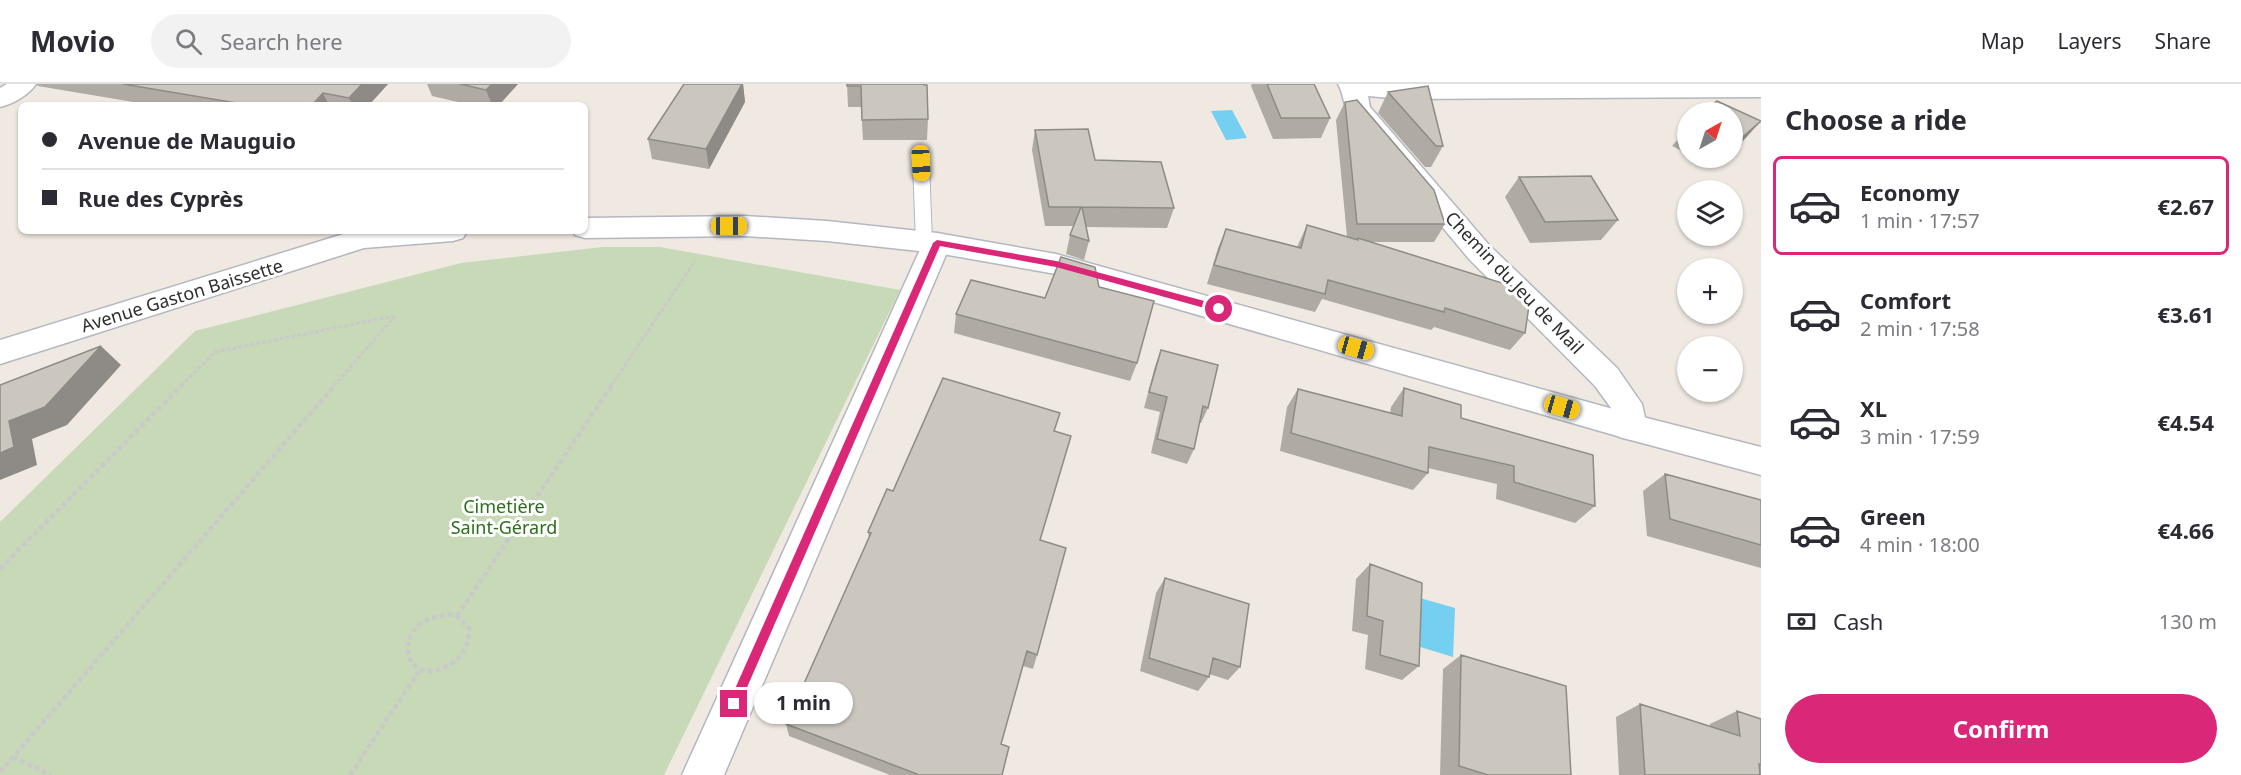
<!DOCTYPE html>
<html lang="en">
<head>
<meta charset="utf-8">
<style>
  body { margin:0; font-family:"Noto Sans",sans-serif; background:#f2f2f3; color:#2b2b33; height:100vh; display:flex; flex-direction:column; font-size:22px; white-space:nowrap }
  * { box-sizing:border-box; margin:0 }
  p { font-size:20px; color:#7c7c81 }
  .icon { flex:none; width:33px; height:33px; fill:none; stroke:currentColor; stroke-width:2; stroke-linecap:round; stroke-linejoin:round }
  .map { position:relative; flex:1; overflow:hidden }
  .side { display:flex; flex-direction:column; background:#fff; width:480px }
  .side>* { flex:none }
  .hud { position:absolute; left:18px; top:18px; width:570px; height:132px; border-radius:9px; box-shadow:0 2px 4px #0004; display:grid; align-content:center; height:132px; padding:0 24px; background:#fff }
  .needle { width:39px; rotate:39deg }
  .tools { position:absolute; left:1677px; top:18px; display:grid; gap:12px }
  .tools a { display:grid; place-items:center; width:66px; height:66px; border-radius:50%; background:#fff; box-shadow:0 2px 4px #0004; font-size:30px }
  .end { position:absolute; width:27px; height:27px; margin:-14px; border:8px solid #db2777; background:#fff; box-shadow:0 0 0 3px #fff }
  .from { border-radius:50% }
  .bubble { position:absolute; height:42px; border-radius:21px; background:#fff; box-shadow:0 2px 4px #0004; font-size:20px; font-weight:700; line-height:42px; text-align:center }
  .car { position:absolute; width:18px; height:36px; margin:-18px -9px; border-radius:8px; box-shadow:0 0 4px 2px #0007; background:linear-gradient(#f5c518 24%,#345 0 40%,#f5c518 0 76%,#345 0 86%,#f5c518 0) }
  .hud b { display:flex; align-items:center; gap:21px; height:57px; font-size:22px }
  .hud b+b { border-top:2px solid #e1e1e2 }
  .hud i { width:15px; height:15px; background:#2b2b33 }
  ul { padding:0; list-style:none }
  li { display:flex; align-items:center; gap:18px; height:99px; margin:0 12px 9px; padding:0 12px; border:3px solid transparent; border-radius:9px }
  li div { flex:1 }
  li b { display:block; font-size:22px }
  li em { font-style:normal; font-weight:700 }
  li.on { border-color:#db2777 }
  li>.icon { width:54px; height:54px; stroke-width:1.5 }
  h2 { padding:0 24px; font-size:27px; line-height:72px }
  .pay { display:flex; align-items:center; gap:15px; height:66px; padding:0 24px; font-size:22px }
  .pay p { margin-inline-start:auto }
  .primary-button { display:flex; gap:12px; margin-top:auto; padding:12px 24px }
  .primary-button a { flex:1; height:69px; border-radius:36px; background:#db2777; color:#fff; font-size:24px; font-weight:700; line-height:69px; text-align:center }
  header { display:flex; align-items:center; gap:36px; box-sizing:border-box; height:84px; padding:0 30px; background:#fff; border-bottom:2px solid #e1e1e2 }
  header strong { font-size:28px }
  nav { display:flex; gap:33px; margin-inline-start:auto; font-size:21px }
  .search { width:420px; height:54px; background:#f2f2f3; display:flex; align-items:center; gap:15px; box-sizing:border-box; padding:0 21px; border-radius:33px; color:#7c7c81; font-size:22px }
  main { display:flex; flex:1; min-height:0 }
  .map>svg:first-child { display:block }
  .cemetery { fill:#c8d9b8 }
  .water { fill:#75cff0 }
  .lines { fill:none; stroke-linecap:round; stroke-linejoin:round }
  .service-casing { stroke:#b4b7c1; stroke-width:2 }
  .minor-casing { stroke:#b4b7c1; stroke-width:3 }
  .secondary-casing { stroke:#b4b7c1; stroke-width:3 }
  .path-far1 { stroke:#c9c9c9; stroke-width:3; stroke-dasharray:4 2; stroke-linecap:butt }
  .path { stroke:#c9c9c9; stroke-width:4.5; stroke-dasharray:5 3; stroke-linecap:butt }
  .service { fill:#fff; fill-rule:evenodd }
  .minor { fill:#fff; fill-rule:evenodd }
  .secondary { fill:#fff; fill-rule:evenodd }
  .wall { fill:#afaba4 }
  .shaded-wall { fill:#8e8b86 }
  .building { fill:#cbc7bf; stroke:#8e8b86; stroke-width:1.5 }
  .route { fill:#db2777 }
  .labels { text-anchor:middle; stroke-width:6; stroke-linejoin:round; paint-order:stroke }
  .street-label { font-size:18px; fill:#2e2e2e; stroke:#fff }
  .park-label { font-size:18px; fill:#2c6e1b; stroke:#fff }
</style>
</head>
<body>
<header>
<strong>Movio</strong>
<div class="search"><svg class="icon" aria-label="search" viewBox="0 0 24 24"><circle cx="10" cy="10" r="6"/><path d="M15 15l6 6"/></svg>Search here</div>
<nav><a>Map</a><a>Layers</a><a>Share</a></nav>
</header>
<main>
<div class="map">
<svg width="1761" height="691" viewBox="0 0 1761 691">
  <rect width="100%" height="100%" fill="#efe9e1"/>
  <path class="cemetery" d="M603,163h57l240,43 -236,485h-664v-253l195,-191 266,-68z"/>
  <path class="water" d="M1232,26l15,28 -21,2 -15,-29z
    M1420,514l35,10 -2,49 -36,-11z"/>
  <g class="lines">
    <g class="service-casing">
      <path id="service" d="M921,74l8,5 3,79 -2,4h-12l-2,-4 -3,-79z"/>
    </g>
    <g class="minor-casing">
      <path id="minor" d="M7,0h29c-7,11 -23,20 -36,23v-19z
        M1338,0h423v13l-359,2 -34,-3 2,11 119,138 128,123 25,36 5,23 -4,10 -12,3 -12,-3 -4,-10 -4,-19 -16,-22 -126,-127 -120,-144c-6,-10 -5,-21 -11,-31z
        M937,149l10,3 4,7 -227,532h-42l241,-532 4,-7z"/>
    </g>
    <g class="secondary-casing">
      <path id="secondary" d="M745,132l82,5 110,12 119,21 575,160 130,33v28l-130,-35 -575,-166 -119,-21 -110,-12 -82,-5 -160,2 -10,-3 -2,-4h12v-13z
        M353,147h114l-4,7 -10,3 -89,7 -364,116v-24z"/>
    </g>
    <path class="path-far1" d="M181,302l34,-34 179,-36
      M334,302l61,-70
      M611,302l84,-125"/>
    <path class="path" d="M0,485l182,-184
      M448,530l9,2 12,12c0,15 -5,28 -18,36 -41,25 -60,-24 -26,-43 7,-4 16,-5 23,-7z
      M457,532l155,-231
      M13,673l38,18
      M0,688l335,-387
      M350,691l70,-105"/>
    <use href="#service" class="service"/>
    <use href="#minor" class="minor"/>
    <use href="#secondary" class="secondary"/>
  </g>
  <path class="wall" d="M36,0h352l-19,21h-218l-113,-19z
    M427,0h91l-19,21h-28l-39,-9z
    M684,0h59l2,18 -36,67 -57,-10 -4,-20z
    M847,0h76l5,35 -1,21h-64l-2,-33h-13z
    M1252,0h62l16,34 -9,20 -48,1 -22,-53z
    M1388,8l55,54 -12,21h-6l-47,-54z
    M1345,18l100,122 -11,18h-61l152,91 -15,17 -76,-23 -3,3 -109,-31 -7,13 -108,-28 11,-36 8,-19 71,18 10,-22 40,12 -11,-117z
    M1688,44v26l-16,-8z
    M1035,46l60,30 79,48 -7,20 -81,-1 3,14 -5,19 -18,-6 4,-19 4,-9h-29l-13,-76z
    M1695,74h30l-11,9z
    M1519,93l99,43 -17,20 -71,3 -25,-46z
    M1099,203l38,76 -7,18 -176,-48 2,-19 89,-16z
    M1161,266l47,58 -7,15h-2l-5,26 -7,15 -36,-11 9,-41 -16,-4 11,-42z
    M1404,304l57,30 134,88 -20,17 -79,-24 1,-15 -69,-16v5l-15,17 -133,-39 7,-44 11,-18 92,24 1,-6z
    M1055,347l-15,109 -3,115 -4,14 -10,-3 -22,78 1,31h-112l-101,-39 -3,-12 83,-186 -1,-6 25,-41z
    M1665,390l96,26v68l-114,-32 -4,-45z
    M1370,480l49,102 -17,14 -37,-11 3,-34 -16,-4 4,-52z
    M1165,494l75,89 -12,13 -19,-6v3l-11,14 -58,-20 16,-78z
    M1461,571l110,120h-131l3,-106z
    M1640,620l70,22v-2l27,-13 24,8v56h-142l-3,-58z"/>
  <path class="shaded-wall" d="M362,0h26l-19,21h-16l-4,-7z
    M492,0h26l-19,21h-7l-6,-15z
    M742,0h1l2,18 -36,67 -3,-20z
    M323,9l6,12h-17z
    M1761,37l-18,20 -11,9v-4z
    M101,262l20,19 -54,60 -35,14 5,26 -37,15v-27l9,-32z"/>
  <path class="building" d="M123,0h239l-13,14 -26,-5 -11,12h-64z
    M460,0h32l-6,6z
    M684,0h58l-36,65 -58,-10z
    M847,0h76l1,1h3l1,34 -66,1 -1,-34h-14z
    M1267,0h47l16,34h-49z
    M1428,2l15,60h-7l-48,-54z
    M1357,16l77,90 11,34h-88l-12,-122z
    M1717,17l44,20 -29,25v-34h-28z
    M1088,45l7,31 66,2 13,46 -92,-1 7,34 -19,-6 11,-28h-32l-14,-77z
    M1591,92l27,44 -73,2 -26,-45z
    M1307,141l51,15v-2l173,54 -6,41 -80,-25 -1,4 -116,-32 -3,14 -111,-29 12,-36 75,19z
    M1061,173l34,10 4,20 55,14 -17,62 -181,-49 15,-34 74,18z
    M101,262l-56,61 -36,14 5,26 -14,6v-68z
    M1161,266l57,15 -10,43 -5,-2 -9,43 -37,-10 10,-42 -18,-5z
    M943,294l117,35 -6,18 17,5 -31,104 26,8 -29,107 -10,-4 -26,93 8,3 -7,28h-85v-1l-131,-50 85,-191 -3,-1 19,-43 6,2z
    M1404,304l57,17v13l132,37 2,51 -81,-24v-16l-85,-19 -1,26 -137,-40 7,-44 104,27z
    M1665,390l96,26v45l-91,-26z
    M1370,480l52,19 -3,83 -39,-11 3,-34 -16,-5z
    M1165,494l84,26 -9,63 -27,-9 -4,19 -60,-19z
    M1461,571l105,31 5,89h-83l-29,-9z
    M1640,620l100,32 -3,-25 24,8v46l-2,-1 1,11h-115z"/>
  <path class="route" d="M937,156l119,21 163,44 5,4 -5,3 -163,-45 -116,-21 -202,462h-8v-8l203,-457z"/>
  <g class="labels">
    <g class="street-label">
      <text transform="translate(1514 199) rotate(46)" y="6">Chemin du Jeu de Mail</text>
      <text transform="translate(182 212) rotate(-17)" y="6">Avenue Gaston Baissette</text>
    </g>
    <g class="park-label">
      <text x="504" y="429">Cimetière<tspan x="504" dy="21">Saint-Gérard</tspan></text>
    </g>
  </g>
</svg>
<div class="tools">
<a><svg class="needle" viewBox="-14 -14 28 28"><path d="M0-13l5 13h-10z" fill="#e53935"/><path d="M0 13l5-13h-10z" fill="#7c7c81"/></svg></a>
<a><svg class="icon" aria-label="layers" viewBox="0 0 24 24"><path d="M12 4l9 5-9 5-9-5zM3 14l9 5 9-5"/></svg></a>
<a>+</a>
<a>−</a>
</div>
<i class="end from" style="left:1219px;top:225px"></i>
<i class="end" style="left:734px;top:620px"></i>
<div class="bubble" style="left:754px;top:598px;width:99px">1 min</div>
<i class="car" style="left:921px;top:79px;rotate:177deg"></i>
<i class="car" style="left:729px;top:142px;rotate:90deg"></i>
<i class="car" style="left:1356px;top:264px;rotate:106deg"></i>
<i class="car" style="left:1562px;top:323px;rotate:106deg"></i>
<div class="hud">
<b><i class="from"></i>Avenue de Mauguio</b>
<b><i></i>Rue des Cyprès</b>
</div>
</div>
<section class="side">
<h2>Choose a ride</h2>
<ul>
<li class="on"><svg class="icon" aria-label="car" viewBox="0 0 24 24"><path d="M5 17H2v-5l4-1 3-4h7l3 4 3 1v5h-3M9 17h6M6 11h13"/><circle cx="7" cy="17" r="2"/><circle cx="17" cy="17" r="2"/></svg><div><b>Economy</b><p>1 min · 17:57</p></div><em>€2.67</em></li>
<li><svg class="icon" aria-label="car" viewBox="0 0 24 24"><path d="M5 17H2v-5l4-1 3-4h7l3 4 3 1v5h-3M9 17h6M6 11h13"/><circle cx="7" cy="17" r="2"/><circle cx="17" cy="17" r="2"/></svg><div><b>Comfort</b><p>2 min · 17:58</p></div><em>€3.61</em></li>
<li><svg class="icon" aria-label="car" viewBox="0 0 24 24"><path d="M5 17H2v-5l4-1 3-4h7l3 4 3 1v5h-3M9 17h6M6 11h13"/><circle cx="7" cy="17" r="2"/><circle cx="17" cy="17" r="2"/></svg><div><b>XL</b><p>3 min · 17:59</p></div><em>€4.54</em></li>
<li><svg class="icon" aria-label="car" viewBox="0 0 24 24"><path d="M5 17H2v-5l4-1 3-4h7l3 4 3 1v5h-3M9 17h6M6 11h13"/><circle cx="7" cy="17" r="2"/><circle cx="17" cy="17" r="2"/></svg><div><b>Green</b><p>4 min · 18:00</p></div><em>€4.66</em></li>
</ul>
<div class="pay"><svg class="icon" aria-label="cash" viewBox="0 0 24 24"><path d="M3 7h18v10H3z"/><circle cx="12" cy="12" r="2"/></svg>Cash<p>130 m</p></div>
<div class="primary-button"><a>Confirm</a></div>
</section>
</main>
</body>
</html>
